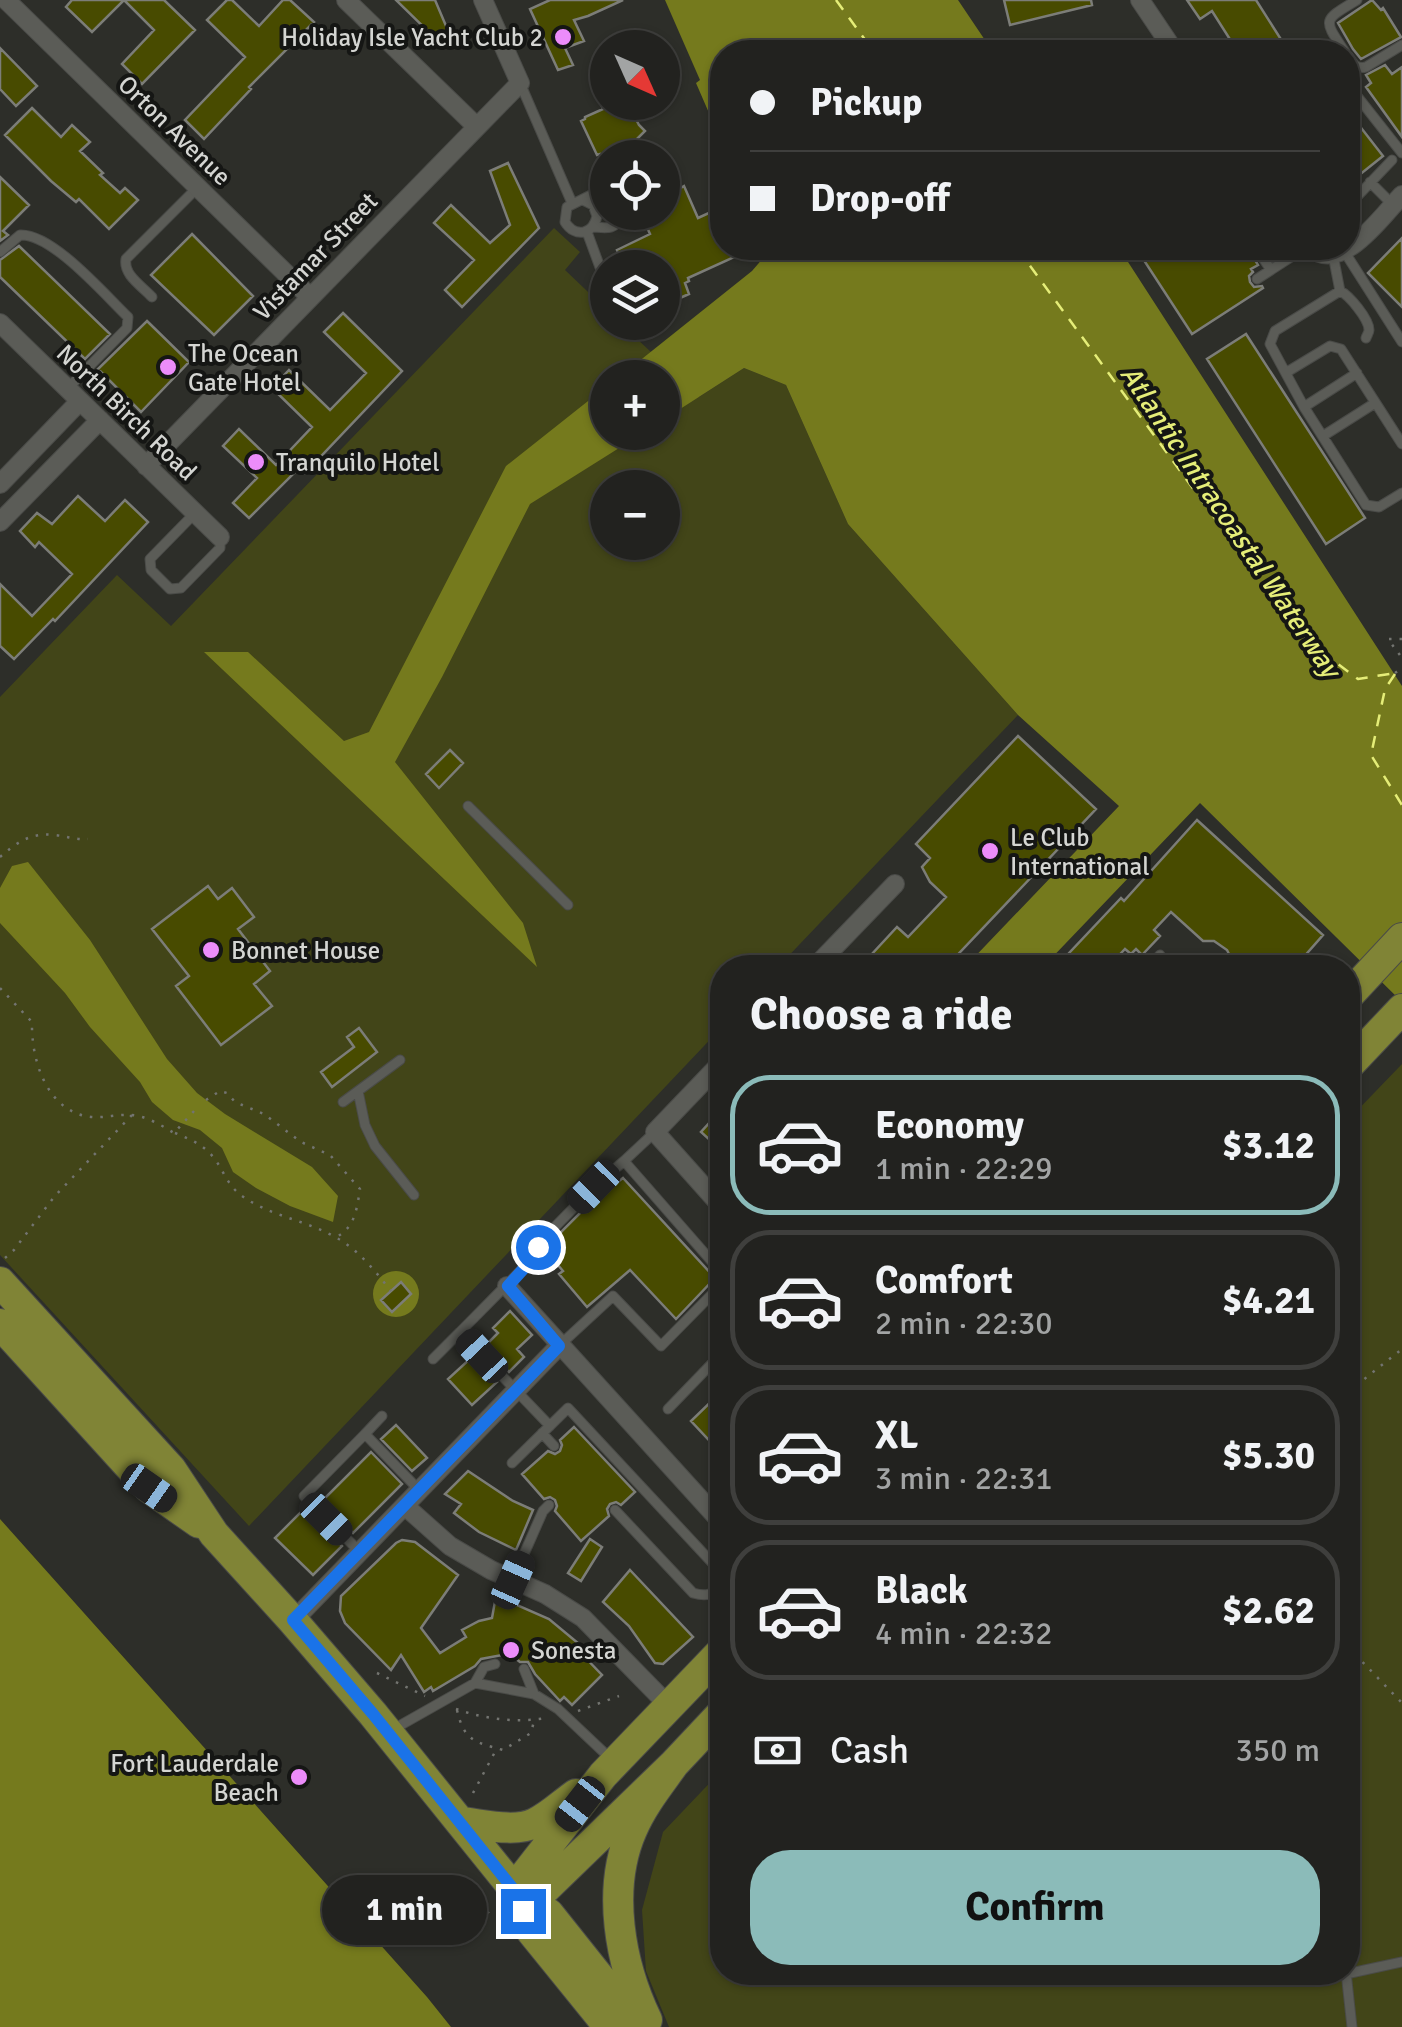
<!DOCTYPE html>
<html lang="en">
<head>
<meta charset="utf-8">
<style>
  body { margin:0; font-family:Signika,sans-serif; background:#2e2f2c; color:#f1f3f6; height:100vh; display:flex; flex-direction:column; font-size:38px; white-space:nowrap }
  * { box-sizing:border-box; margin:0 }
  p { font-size:32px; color:#a2a4a4 }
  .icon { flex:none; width:55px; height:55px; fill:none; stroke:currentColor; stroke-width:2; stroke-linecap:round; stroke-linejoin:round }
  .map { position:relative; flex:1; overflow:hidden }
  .panel { position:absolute; left:710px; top:955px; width:650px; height:1030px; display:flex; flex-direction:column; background:#22221f; border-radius:40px; box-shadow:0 2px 8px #0004,0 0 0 2px #3f3f3d }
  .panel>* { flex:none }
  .top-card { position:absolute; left:710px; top:40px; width:650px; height:220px; border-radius:40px; box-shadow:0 2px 8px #0004,0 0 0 2px #3f3f3d; display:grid; align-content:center; height:220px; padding:0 40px; background:#22221f }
  .needle { width:65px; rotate:135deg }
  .controls { position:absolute; left:590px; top:30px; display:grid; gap:20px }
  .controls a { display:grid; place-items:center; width:90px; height:90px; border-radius:50%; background:#22221f; box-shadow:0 2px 8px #0004,0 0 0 2px #3f3f3d; font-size:50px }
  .end { position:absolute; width:45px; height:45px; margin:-22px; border:12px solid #1a73e8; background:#fff; box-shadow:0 0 0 5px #fff }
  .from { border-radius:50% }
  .bubble { position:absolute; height:70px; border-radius:35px; background:#22221f; box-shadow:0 2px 8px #0004,0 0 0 2px #3f3f3d; font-size:32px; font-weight:800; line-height:70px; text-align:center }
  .car { position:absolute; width:30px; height:60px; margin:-30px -15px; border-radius:12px; box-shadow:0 0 8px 2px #0007; background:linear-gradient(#222 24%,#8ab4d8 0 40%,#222 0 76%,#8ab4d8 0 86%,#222 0) }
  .top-card b { display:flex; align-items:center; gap:35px; height:95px; font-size:38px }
  .top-card b+b { border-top:2px solid #3f3f3d }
  .top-card i { width:25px; height:25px; background:#f1f3f6 }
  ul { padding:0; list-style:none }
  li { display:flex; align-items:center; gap:30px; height:140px; margin:0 20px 15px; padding:0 20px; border:5px solid #3f3f3d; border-radius:40px }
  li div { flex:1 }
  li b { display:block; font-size:38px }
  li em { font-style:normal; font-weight:800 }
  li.active { border-color:#8bbbb9 }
  li>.icon { width:90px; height:90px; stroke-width:1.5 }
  h2 { padding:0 40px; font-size:45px; line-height:120px }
  .pay { display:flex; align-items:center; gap:25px; height:110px; padding:0 40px; font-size:38px }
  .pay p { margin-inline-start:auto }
  .cta { display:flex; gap:20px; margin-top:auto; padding:20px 40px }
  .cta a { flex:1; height:115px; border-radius:40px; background:#8bbbb9; color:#111; font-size:40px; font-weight:800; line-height:115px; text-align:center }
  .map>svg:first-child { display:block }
  .green { fill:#424518; fill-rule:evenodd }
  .water { fill:#757a1d }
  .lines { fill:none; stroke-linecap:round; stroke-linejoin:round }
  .ferry { stroke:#e5ed78; stroke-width:2.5; stroke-dasharray:12 10; stroke-linecap:butt }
  .building { fill:#484b00; stroke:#7c7d78; stroke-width:2.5 }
  .lane-casing { stroke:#4a4b48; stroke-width:11 }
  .street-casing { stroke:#4a4b48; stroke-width:20 }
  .primary-casing { stroke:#4a4b48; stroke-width:32 }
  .path { stroke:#737470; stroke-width:2.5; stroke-dasharray:2.5 8; stroke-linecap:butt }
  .lane { stroke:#5b5c57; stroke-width:9 }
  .street { stroke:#5b5c57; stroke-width:18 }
  .primary { stroke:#808436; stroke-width:30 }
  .route { stroke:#1a73e8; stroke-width:12 }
  .poi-dot { fill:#ec8cfa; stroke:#151614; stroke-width:4 }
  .labels { text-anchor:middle; stroke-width:8; stroke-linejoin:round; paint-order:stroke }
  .poi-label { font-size:25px; fill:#d4d5d2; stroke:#151614; text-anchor:start }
  .street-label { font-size:25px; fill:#d4d5d2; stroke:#151614 }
  .water-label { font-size:28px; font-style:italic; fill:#e5ed78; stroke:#151614 }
</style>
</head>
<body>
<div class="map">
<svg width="1402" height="2027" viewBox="0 0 1402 2027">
  <rect width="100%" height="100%" fill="#2d2e29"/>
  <path class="green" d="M554,228l26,24 -15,18 42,40 1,12 12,1 79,74 45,-29 42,17 62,139 170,191 -240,252 -56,1v59l-473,499 -249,-271v-558l117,-122 54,51zM608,378h54v54h-54zM608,488h54v54h-54z
    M1402,1064v963h-733l-23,-56 -4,-61 21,-78 59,-62v202h626v-852z"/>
  <path class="water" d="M665,0h293l35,52h-271v91l-26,-60 4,-3z
    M768,248h351l283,438v316l-202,-199 -157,164h-78l154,-161 -101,-91 -170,-191 -62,-139 -42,-17 -81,52 -1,-42h-44l134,-107 12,-14 7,-3z
    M607,386l1,46 35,1 -113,71 -88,173 -47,85 128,161 14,44 -333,-315h44l96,89 25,-9 137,-266z
    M28,862l62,78 77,119 30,34 28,21 87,53 26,29 -5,26 -43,-16 -34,-18 -23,-16 -11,-24 -22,-18 -27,-10 -21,-18 -12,-20 -50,-55 -25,-34 -65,-70v-35l12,-22z
    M373 1294a23 23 0 1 1 46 0a23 23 0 1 1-46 0Z
    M0,1519l427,478 24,30h-451z"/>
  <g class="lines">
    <path class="ferry" d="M836,0l38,52
      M1017,248l284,388 57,43 37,-6
      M1395,674l-10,15 -14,66 31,50"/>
  </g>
  <path class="building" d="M72,0h92l31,30 -53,54 -20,-20 32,-34 -30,-30 -32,32 -26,-25z
    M227,0h5l27,26 24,-26h7l24,22 -65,65 2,2 -47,50 -19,-19 60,-63 -38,-37z
    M396,0h39l17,40 -9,6z
    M550,0h73l-35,16 -14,4 10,21 -19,7 8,17 -15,5 -28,-61z
    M1004,0h87l1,5 -82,20z
    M1187,0h69l33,52h-51l-26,-41 -12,8z
    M1372,0l9,10 2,-2 18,29 -40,22 -8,-10 -15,-26z
    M0,48l37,38 -21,20 -16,-17z
    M1385,65l7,9 10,-7v70l-36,-50 5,-4 -5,-8z
    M600,102h27l12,23 6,6 -16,16 -2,-2 -26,11 -1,-2 -3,1 -16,-34 4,-2v-2l18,-8z
    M32,108l29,29 11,-12 18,17 -10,9 23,22 -3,2 20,18 5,-5 13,12 -29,29 -30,-30 -3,3 -25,-21 -46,-46z
    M1348,111l35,45 -35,28z
    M662,152l17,37 5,-3 14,32 24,-11v41h32l-66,30 1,3 -4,2 4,11 -27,12v-38h-37l-8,-18 33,-16 -10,-22h22z
    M508,163l31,65 -77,79 -17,-17 29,-30 -40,-37 17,-18 39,38 20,-18 -20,-54z
    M0,177l29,28 -26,26 5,4 -8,6z
    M192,234l61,62 -39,39 -63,-60z
    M1402,238v69l-34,-34z
    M19,246l91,88 -25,25 -85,-82v-17z
    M1136,248h112l10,17 -7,4 2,3 -4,4 1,6 4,5 8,-1 1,2 -71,46z
    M343,313l59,58 -97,102 -5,-6 -51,51 -16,-15 24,-25 -34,-32 16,-17 37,36 36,-38 -40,-39 17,-18 41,40 36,-37 -42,-41z
    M147,321l42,41 -48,50 -43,-43z
    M1246,334l119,184 -39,26 -119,-185z
    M78,496l27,25 20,-21 23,22 -93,99 -2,-2 -39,40 -14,-13v-62l32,32 40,-42 -33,-32 -4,5 -15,-16 17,-18 15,11z
    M1018,736l78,73 -151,159h-86l38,-41 11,10 38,-40 -16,-15 -8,-15 8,-9 -14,-14z
    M450,750l13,13 -24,25 -13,-14z
    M1197,820l126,115 -29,33h-62l-1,-10 -4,-8 -13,-9h-11l-32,-29 -17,18 6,6 -18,19 -6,-6 -5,5 -6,-5 -18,19h-52l66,-70 3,3z
    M208,886l10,13 14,-11 22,29 -16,12 32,42 -16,13 18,22 -51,39 -45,-59 13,-10 -37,-47z
    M359,1028l18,24 -45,35 -11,-15 33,-25 -7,-10z
    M722,1109v42l-21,-19z
    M623,1178l92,100 -39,41 -46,-49 -43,37 -28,-33 4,-3 -17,-20 1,-5 44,-44z
    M401,1282l10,12 -19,18 -11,-12z
    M510,1311l22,24 -15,14 7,8 -15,15 -24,-26 13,-13 -5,-5z
    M472,1357l25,25 -25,23 -24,-26z
    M722,1391v63l-31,-33z
    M396,1425l31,33 -15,13 -31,-32z
    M574,1427l61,65 -14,13 -5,-3 -6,2 -3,5 2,7 -28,25 -26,-30 2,-5 -2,-6 -5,-3 -6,2 -22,-25 26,-23 7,3 5,-3 2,-6 -2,-5z
    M371,1452l31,32 -49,49 -32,-31z
    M468,1471l45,30 20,9 -17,40 -37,-18 -25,-19 7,-9 -16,-10z
    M305,1508l37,38 -29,29 -38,-37z
    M590,1539l12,8 -21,34 -13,-8z
    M402,1540l13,2 43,33 -37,53 19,25 26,-16 -4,-7 17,-9 13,-3 4,-22 53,23 30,25 -3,4 26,27 -30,30 -8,-8 -4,4 -25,-27 -7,-12h-8l-5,-4 -13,-3 -21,4 -6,7 -42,25 -2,-4 -7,5 -23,-37 -10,15 -46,-47 -5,-12 1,-15 55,-53z
    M630,1570l63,67 -30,27 -8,-1 -26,-37 -26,-24z"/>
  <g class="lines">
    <g class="lane-casing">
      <path id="lane" d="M1345,52c-22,-33 -23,-31 12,-52
        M1348,56c5,8 8,13 18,11l36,-22
        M520,83l52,120
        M1353,91l49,62
        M1370,182l23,23
        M583,200l10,5 4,11c-4,19 -22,22 -32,6l2,-15 32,-16h9
        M1348,206l44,-46
        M1348,219l10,22
        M594,227c13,1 21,3 27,-10
        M587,232l21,57
        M1256,248l15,22 34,-22
        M1344,251l58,91
        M0,252l20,-17c32,-2 85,60 108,82l-1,11 -60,61
        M1333,255l7,36c9,4 29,28 29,39 0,3 -2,5 -3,8
        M1257,279l14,-9
        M1340,291l-65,40 -5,13 34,63 62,98 13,2 23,-14
        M152,297c-10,-11 -29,-22 -26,-38l72,-72
        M1287,372l43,-26 11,3 61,95
        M1304,407l53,-34
        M1323,436l52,-33
        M195,513l-45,46 1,11 19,19 11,-1 39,-40v-11
        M468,806l100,99
        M1148,968l12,-13
        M358,1091l7,34 10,21 39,49
        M343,1102l57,-42
        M655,1132l-31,29 98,112
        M460,1332l77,-78 3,-12 54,-55 30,-26
        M561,1344l52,-48 48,50 61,-62
        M433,1359l27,-27 90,94
        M668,1409l54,-56
        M542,1433l12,13
        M365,1434l17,-18
        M512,1463l56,-55 149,160 4,14c-7,13 -14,15 -28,11l-78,-83
        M360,1552l-56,-56 61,-62 55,57
        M513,1579l30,-68 6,-6
        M524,1669l10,25
        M475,1683l9,-16 11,-3
        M392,1730l83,-47 59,11 24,15 55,52
        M1346,1972l6,55
        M1346,1974l56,-12"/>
    </g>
    <g class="street-casing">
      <path id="street" d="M6,0l304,297
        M346,0l131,127
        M1140,0l35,52
        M1310,248c33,25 71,-31 92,-53
        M0,323l220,214
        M146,466l374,-383 -37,-83
        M0,484l80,-83
        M0,522l100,-102
        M814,968l81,-84
        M1200,968l5,-5
        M722,1062l-67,70 67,75
        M507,1286l215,237
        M405,1506l45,40 41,24 54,24 38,24 86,88
        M293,1621l266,-275"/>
    </g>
    <g class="primary-casing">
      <path id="primary" d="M1348,996l54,-58
        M1348,1066l54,-57
        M0,1282l171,187 43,65 79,87 80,93 141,175 35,25 90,113
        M0,1324l149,164 50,35
        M460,1822c22,2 54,11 75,1 15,-7 28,-20 41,-29
        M514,1889l89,-114 119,-124
        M514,1889l32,-1 128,-124 48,-51
        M514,1889l18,43 77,95
        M647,2020c-27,-56 -41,-131 -15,-190 10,-24 27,-45 42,-66"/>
    </g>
    <path class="path" d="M1402,639h-14l14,19
      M1395,673l7,-5
      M0,857c16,-14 31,-25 54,-22 12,1 21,5 34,4
      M0,988l32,34c-1,38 15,91 60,95 13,1 26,-3 39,-2 15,1 30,10 43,18l20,-22
      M206,1100l14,-9 7,2 8,9 29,12 37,28 29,13 30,34c-3,19 -5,39 -24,48
      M175,1133c15,6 29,12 39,25 10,13 13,27 28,38 28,20 63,24 93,41 23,12 40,34 56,54
      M5,1258l9,-8 40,-53 78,-82
      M1348,1392l54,-43
      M1348,1647l54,56
      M377,1673l48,23
      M456,1709c29,10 59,14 90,9
      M457,1710c7,31 18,32 46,40l28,-17 3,-12
      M578,1711l41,-15
      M473,1793l23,-43
      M479,1920l14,-12"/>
    <use href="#lane" class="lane"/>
    <use href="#street" class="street"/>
    <use href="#primary" class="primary"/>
  </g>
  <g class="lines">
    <path class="route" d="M523,1911l-9,-21 -141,-176 -80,-94 266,-274 -51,-60 29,-32 1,-7"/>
  </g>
  <g class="poi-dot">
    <circle cx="563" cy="37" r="10"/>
    <circle cx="168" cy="367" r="10"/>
    <circle cx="256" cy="462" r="10"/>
    <circle cx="990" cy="851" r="10"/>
    <circle cx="211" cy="950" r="10"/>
    <circle cx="511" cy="1650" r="10"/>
    <circle cx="299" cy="1777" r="10"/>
  </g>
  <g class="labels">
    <g class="poi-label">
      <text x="543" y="46" text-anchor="end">Holiday Isle Yacht Club 2</text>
      <text x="188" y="362">The Ocean<tspan x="188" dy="29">Gate Hotel</tspan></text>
      <text x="276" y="471">Tranquilo Hotel</text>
      <text x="1010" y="846">Le Club<tspan x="1010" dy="29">International</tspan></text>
      <text x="231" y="959">Bonnet House</text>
      <text x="531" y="1659">Sonesta</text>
      <text x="279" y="1772" text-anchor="end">Fort Lauderdale<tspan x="279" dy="29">Beach</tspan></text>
    </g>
    <g class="street-label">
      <text transform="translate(175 130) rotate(44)" y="9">Orton Avenue</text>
      <text transform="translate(315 256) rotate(-46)" y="9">Vistamar Street</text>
      <text transform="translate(127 412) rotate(44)" y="9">North Birch Road</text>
    </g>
    <g class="water-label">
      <text transform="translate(1231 521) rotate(56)" y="10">Atlantic Intracoastal Waterway</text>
    </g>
  </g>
</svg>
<div class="controls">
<a><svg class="needle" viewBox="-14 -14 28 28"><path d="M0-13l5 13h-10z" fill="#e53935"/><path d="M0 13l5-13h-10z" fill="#a2a4a4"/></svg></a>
<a><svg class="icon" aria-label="locate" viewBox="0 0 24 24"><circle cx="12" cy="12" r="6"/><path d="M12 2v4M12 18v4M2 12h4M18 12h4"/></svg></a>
<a><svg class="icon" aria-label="layers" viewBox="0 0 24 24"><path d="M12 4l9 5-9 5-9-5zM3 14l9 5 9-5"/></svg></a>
<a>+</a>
<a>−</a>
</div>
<i class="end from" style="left:538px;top:1247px"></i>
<i class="end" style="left:523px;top:1911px"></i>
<div class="bubble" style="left:322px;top:1875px;width:165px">1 min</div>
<i class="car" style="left:594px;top:1187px;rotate:224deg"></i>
<i class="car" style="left:482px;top:1356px;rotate:317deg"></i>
<i class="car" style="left:149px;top:1488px;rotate:125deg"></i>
<i class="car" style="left:326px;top:1519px;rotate:135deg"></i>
<i class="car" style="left:513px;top:1580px;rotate:24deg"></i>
<i class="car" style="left:580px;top:1804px;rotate:218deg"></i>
<div class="top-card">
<b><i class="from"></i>Pickup</b>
<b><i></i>Drop-off</b>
</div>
<section class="panel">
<h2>Choose a ride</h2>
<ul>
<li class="active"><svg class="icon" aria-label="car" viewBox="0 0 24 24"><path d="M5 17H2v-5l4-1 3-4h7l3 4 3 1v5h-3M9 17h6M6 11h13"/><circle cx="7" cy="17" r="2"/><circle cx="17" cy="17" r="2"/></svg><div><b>Economy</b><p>1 min · 22:29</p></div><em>$3.12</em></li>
<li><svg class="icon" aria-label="car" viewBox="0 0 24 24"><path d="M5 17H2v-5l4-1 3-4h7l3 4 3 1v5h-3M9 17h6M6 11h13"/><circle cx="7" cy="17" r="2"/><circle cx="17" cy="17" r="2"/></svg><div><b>Comfort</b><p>2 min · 22:30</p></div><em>$4.21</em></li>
<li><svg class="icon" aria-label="car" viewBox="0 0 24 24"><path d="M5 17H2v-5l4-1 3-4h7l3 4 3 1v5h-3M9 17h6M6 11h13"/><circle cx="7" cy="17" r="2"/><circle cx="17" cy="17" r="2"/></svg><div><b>XL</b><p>3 min · 22:31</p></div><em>$5.30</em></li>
<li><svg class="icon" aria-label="car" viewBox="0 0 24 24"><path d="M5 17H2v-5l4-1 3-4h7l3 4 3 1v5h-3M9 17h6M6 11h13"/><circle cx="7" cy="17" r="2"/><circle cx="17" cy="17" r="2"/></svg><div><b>Black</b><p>4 min · 22:32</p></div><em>$2.62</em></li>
</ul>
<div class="pay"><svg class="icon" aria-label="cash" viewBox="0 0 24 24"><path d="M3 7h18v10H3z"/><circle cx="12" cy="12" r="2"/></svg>Cash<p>350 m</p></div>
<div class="cta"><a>Confirm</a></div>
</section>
</div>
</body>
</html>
